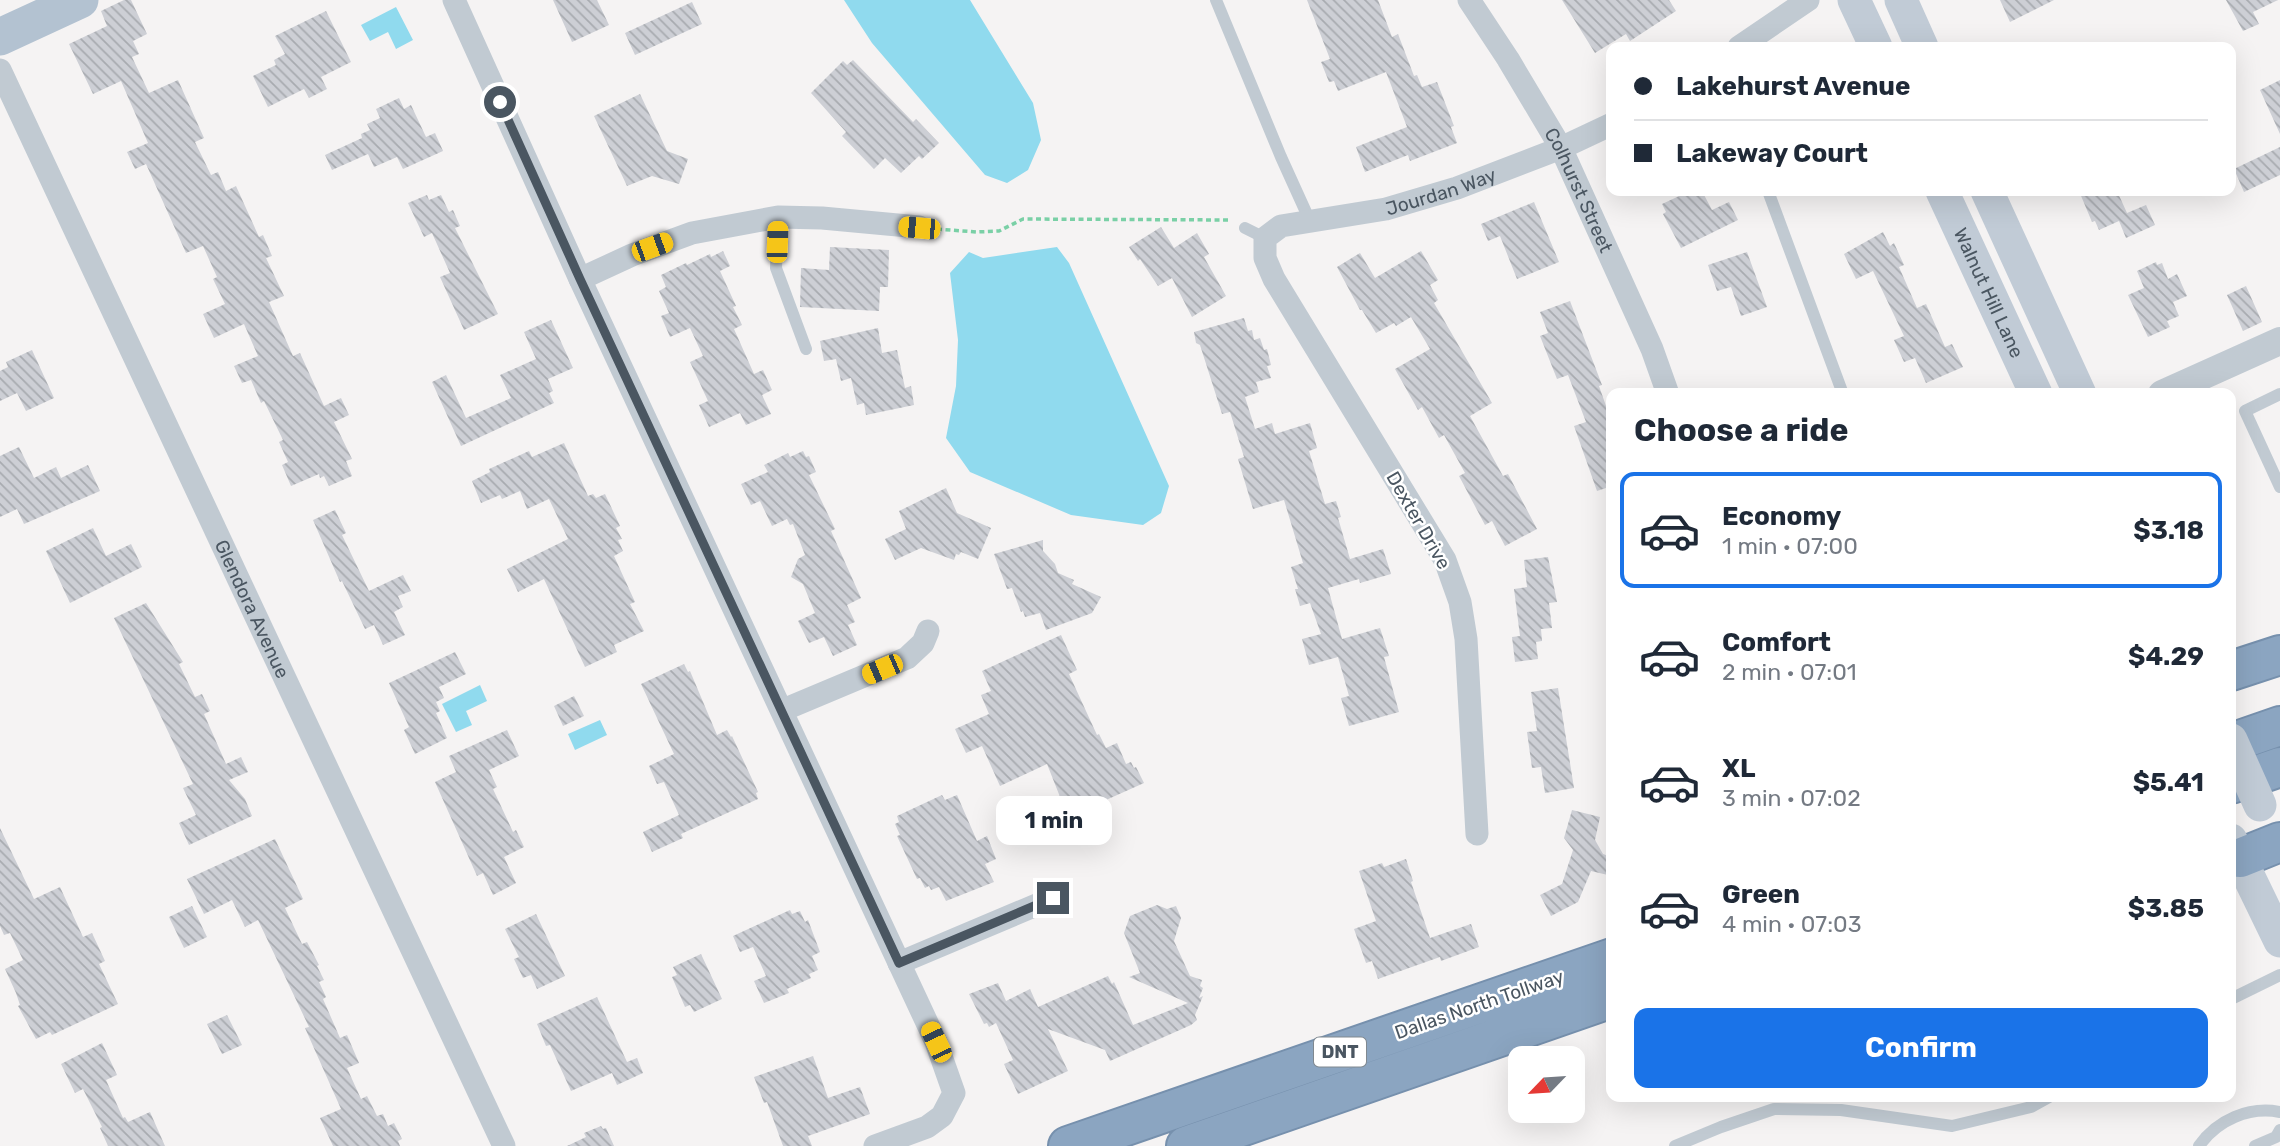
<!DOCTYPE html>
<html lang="en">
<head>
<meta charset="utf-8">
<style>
  body { margin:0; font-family:Rubik,sans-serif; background:#f2f2f3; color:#1f2937; height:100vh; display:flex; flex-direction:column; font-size:26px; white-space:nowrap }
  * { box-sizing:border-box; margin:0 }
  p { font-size:23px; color:#747a83 }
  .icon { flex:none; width:38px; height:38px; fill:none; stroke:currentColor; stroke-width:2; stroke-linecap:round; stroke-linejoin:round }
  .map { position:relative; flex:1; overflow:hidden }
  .side { position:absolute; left:1606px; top:388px; width:630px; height:714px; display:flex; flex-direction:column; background:#fff; border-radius:14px; box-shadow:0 7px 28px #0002 }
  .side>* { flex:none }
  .top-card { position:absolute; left:1606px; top:42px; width:630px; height:154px; border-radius:14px; box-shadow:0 7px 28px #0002; display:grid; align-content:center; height:154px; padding:0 28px; background:#fff }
  .needle { width:46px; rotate:245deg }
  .controls { position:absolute; left:1508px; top:1046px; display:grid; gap:14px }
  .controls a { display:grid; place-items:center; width:77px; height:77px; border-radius:14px; background:#fff; box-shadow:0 7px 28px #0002; font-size:35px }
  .end { position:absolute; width:32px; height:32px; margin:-16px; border:9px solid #4a5661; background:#fff; box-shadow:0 0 0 4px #fff }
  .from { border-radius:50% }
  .bubble { position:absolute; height:49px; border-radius:14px; background:#fff; box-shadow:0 7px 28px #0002; font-size:23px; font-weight:700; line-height:49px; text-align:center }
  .car { position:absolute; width:21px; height:42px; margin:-21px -10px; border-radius:9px; box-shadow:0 0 5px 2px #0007; background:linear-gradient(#f5c518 24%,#345 0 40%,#f5c518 0 76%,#345 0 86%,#f5c518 0) }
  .top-card b { display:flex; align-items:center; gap:24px; height:66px; font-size:26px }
  .top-card b+b { border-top:2px solid #e0e1e3 }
  .top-card i { width:18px; height:18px; background:#1f2937 }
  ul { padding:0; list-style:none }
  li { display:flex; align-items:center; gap:21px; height:116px; margin:0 14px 10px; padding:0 14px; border:4px solid transparent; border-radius:14px }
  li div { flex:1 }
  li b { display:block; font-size:26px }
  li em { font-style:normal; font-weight:700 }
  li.selected { border-color:#1a73e8 }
  li>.icon { width:63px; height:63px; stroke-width:1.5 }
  h2 { padding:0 28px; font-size:32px; line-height:84px }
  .action { display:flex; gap:14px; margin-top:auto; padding:14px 28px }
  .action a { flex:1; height:80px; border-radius:14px; background:#1a73e8; color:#fff; font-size:28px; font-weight:700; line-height:80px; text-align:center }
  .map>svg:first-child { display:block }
  .water { fill:#90daee }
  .building { fill:url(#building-back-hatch) }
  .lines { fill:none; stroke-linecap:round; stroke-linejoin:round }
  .motorway-casing { stroke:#7690ad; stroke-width:42 }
  .path { stroke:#7ad0a6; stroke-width:3.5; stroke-dasharray:5 3.5; stroke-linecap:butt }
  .service { stroke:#c1cad2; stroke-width:12 }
  .minor { stroke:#c1cad2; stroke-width:23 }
  .tertiary { stroke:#c1cad2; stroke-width:28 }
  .secondary { stroke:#c1cbd6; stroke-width:33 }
  .primary { stroke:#b3c2d1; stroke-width:37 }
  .motorway { stroke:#8ba5c1; stroke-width:38 }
  .secondary-bridge { stroke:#c1cbd6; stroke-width:33 }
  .route { stroke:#4a5661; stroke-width:9 }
  .labels { text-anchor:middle; stroke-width:5; stroke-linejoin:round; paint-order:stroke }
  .shield { fill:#fff; stroke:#808990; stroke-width:2 }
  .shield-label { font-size:18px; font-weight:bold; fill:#4a5661 }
  .street-label { font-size:19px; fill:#4a5661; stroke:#fff }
</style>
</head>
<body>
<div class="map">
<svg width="2280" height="1146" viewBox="0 0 2280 1146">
  <defs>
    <pattern id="building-back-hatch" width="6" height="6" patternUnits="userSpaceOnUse" patternTransform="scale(1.75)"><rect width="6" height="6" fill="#cdcfd5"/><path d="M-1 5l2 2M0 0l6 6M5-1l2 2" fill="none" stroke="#a8abb0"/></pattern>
  </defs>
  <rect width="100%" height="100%" fill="#f5f3f3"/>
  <path class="water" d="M844,0h126l63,103 8,37 -13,30 -21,13 -22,-8 -113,-132z
    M396,7l17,33 -17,9 -8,-17 -18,9 -9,-16z
    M1057,247l12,16 100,223 -8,27 -18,12 -72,-10 -101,-43 -24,-34 10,-52 2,-46 -8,-67 19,-21 14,6z
    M480,685l7,16 -21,10 6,14 -16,7 -14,-28z
    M600,720l7,15 -32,15 -7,-16z"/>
  <path class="building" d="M124,0h7l16,34 -14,7 6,13 -7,3 17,36 29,-13 26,58 -9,4 16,33 7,-3 8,19 10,-5 23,51 4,-2 9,21 -6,2 18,38 -15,6 24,54 7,-3 24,53 17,-8 8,17 -15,7 18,37 -6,2 6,15 -23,10 -5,-10 -4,2 -1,-4 -28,12 -9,-21 6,-3 -9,-20 4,-2 -19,-39 -3,2 -10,-23 -9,3 -8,-17 24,-10 -14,-32 -30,14 -11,-24 22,-10 -12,-25 4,-2 -14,-31 -17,7 -40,-89 -11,5 -8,-17 21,-9 -27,-62 -28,13 -24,-50 38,-18 -6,-15z
    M553,0h44l12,25 -37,17z
    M1307,0h71l14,37 6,-3 16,42 3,-1 5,12 15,-5 17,44 -3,1 6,16 -47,18 -2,-6 -43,17 -9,-25 51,-20 -21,-55 -48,19 -4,-10 -5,1 -8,-20 9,-3z
    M1562,0h107l7,11 -46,30 -4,-7 -31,19z
    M2000,0h54l-44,22z
    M2226,0h52l-25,12 6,12 -16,7z
    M692,2l10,22 -67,31 -10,-22z
    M326,11l25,51 -30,15 6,12 -18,9 -5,-9 -36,18 -15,-31 23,-11 -2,-5 11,-6 -10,-18z
    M853,60l60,62 3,-3 23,24 -17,16 -3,-3 -18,17 -16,-15 -11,11 -32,-33 4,-4 -35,-39 32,-32 4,4z
    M2280,80v54l-20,-44z
    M640,94l27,57 21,8 -9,25 -27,-8 -25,10 -33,-70z
    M399,98l5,11 7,-4 15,32 9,-4 8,18 -40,18 -6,-12 -23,10 -6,-13 -36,16 -7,-15 37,-17 -1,-4 9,-4 -3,-6 13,-6 -4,-9z
    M2280,147v28l-36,17 -10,-23z
    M1690,191h12l10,19 17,-8 9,18 -57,28 -18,-34 3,-2 -4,-8z
    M2079,191h38l10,22 19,-8 9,20 -29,13 -7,-17 -20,9 -4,-9 -3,1z
    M427,195l2,5 12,-5 8,17 4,-2 7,16 -5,2 43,86 -34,16 -24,-53 10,-4 -18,-40 -8,4 -16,-34z
    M1534,202l25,60 -42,17 -17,-43 -12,5 -7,-17z
    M1161,227l13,21 23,-15 12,21 -5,3 22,39 -34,21 -20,-39 -14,8 -18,-27 -2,2 -9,-14z
    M1883,232l7,14 4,-3 10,22 -5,2 18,41 9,-4 19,43 7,-3 11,23 -37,16 -11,-25 -11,4 -10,-22 10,-4 -31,-65 -17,8 -12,-25z
    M830,247l59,3 -1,37h-8l-1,24 -79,-4 1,-39 28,2z
    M723,251l7,15 -10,5 16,35 -3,1 9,18 -8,4 20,45 9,-4 9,20 -10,5 9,19 -25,11 -6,-12 -31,14 -10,-22 9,-4 -18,-39 13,-6 -13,-28 -20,9 -9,-21 8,-3 -10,-22 7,-4 -5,-12 25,-12 1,2 23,-11 1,3z
    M1421,251l17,29 -8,5 8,15 -4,3 58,100 -22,13 33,60 5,-2 29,55 -32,17 -13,-25 -7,4 -26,-49 6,-3 -21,-38 -5,3 -17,-31 -4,3 -23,-41 35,-20 -19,-32 -15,9 -2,-3 -18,10 -14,-23h-2l-23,-43 23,-14 15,25z
    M1747,252l20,55 -26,9 -10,-29 -14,4 -9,-26z
    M2156,262l1,3 5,-2 6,16 9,-5 10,22 -14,6 6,14 -12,5 3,6 -22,10 -20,-42 16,-7 -7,-17z
    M2246,286l16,36 -19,9 -16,-36z
    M1570,301l32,84 -3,1 13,37v63l-15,5 -23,-65 12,-4 -18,-47 -11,4 -17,-43 8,-3 -8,-21z
    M1244,318l4,13 4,-1 2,10 6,-2 4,12 3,-1 4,16 -4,1 4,12 -15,4 3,10 -14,5 10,32 17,-6 3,11 35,-11 7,25 -8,3 16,53 11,-3 5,16 -3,1 12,41 33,-10 8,25 -31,9 -1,-4 -31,9 14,51 38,-11 9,28 -5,1 15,55 -50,14 -8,-28 8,-2 -11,-39 -29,8 -7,-26 19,-5 -11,-31 -10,3 -5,-17h3l-7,-22 12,-4 -19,-63 -31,9 -15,-50 6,-2 -14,-45 -8,2 -22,-69 -4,-2 -2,-11z
    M551,320l22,48 -25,11 5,12 -4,2 5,10 -93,43 -29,-64 14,-7 20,43 45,-20 -11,-23 36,-16 -12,-27z
    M878,328l4,25 15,-3 8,38 6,-2 3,19 -48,10 -2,-12 -7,2 -6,-27 -10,3 -5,-22 -12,2 -4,-20z
    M32,350l22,48 -28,13 -9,-18 -17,8v-30l8,-4 -2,-5z
    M564,443l24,53 5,-2 3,4 9,-4 15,32 -4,2 6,11 -4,1 5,11 -9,5 21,46 -5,2 14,27 -30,14 3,7 -32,15 -41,-88 -26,13 -11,-23 61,-30 -19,-40 -22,10 -7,-18 -18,8 -2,-4 -19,8 -9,-22 18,-9 -1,-3 40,-18 3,6z
    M19,447l15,31 22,-11 5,11 27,-13 12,26 -76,33 -7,-15 -17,8v-61z
    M803,451l3,6 3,-1 7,16 -7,3 26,54 -4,2 30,67 -14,7 8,17 -7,3 9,20 -24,11 -9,-19 -15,6 -11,-22 17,-8 -12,-29 -12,-7 7,-18 7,-4 -12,-31 -3,1 -3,-6 -15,7 -12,-25 -9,4 -10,-21 27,-12 -4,-7 24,-12 2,4z
    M946,488l11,25 34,15 -13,31 -17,-7 -2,3 -3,-1 -2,6 -33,-12 -26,12 -10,-21 21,-10 -7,-18z
    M335,510l11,23 -4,2 27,56 34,-16 8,16 -13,5 5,11 -9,5 11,23 -22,10 -9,-20 -9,4 -23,-48 -2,1 -27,-62z
    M93,528l13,28 25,-12 11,23 -72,36 -24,-52z
    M1043,540v11l12,13 3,9 16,7 -2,4 29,13 -9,16 -46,17 -6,-17 -15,4 -2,-6 -2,1 -9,-24 -5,1 -13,-35z
    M1548,557l9,45 -8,1 3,25 -11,1 1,12 -6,1 2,17 -23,3 -3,-25 8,-1 -6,-47 13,-2 -3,-27z
    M146,603l37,59 -4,2 16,33 7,-3 8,17 -6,3 22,50 15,-7 7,15 -19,8 16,19 7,17 -63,29 -10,-22 17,-8 -13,-27 10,-4 -79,-166z
    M1061,635l16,35 -8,4 28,61 2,-1 7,14 11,-5 9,21 5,-2 3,6 2,-1 8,16 -76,34 -21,-53 -47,22 -18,-40 -16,7 -11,-24 34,-15 -8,-19 10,-4 -9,-20z
    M455,652l11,22 -27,13 5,11 -8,4 4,9 -4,2 11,25 -32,16 -11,-24 5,-3 -20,-44z
    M684,664l4,8 2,-1 27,64 10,-5 4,7 1,-1 26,56 -2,1 2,6 -77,35 2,4 -31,14 -9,-20 36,-17 -15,-33 -7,2 -8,-18 25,-12 -33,-70z
    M1558,688l16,100 -29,5 -4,-26 -9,1 -5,-36 10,-1 -6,-39z
    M574,696l10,20 -21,10 -9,-20z
    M507,730l12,26 -30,14 8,17 -4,2 20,43 3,-2 8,17 -20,10 12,26 -23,12 -10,-22 -6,3 -42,-94 21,-10 -7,-16z
    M942,795l3,5 12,-5 20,46 10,-5 9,23 -11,5 9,18 -48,19 -7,-14 -8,3 -2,-4 -4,2 -5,-10 -3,1 -20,-43 3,-1 -5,-11 4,-2 -2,-6z
    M1572,810l28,7 -5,23 8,14 9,3v19l-21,-5 -13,31 -27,14 -11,-21 22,-11 11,-34 -9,-12z
    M0,828l34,71 26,-12 23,50 9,-4 13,28 -6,3 19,40 -66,31 -2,-3 -14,7 -18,-33 2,-1 -4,-12 -11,-24 18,-9 -13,-27 -6,2 -4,-9z
    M275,839l28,60 -18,9 17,36 5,-2 12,23 -2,1 7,14 -5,2 7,15 -3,2 17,39 7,-3 12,28 -12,5 14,31 6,-3 10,20 6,-2 5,12 6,-3 8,16 -4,2 2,5h-67l-13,-28 21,-9 -36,-81 4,-1 -51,-107 -13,7 -13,-27 -28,14 -17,-35z
    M1406,859l7,22 -2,1 19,56 41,-14 8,23 -38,14 -1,-4 -62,22 -6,-18 -6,2 -12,-34 22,-8 -17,-50 23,-8 2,4z
    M1157,905l10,4 9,-3 5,12 -7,23 16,35 12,4 -2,6 3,2 -4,10 4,-2 -8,19 2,5 -6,5 -81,36 -5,-11 -57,-21 20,42 -50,23 -14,-30 9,-4 -17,-37 -7,4 -2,-4 -3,1 -15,-30 29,-11 8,18 24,-12 8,18 70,-31 4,8 2,-2 19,43 55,-22 -59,-26 11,-4 -16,-40 6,-17z
    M192,906l15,31 -23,11 -15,-31z
    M790,910l2,4 8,-3 5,11 3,-2 12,32 -8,4 6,14 -9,4 2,4 -24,11 2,4 -25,10 -10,-22 12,-5 -13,-29 -13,5 -7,-16z
    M536,914l29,62 -28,13 -6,-14 -8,3 -9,-19 5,-2 -14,-28z
    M701,954l21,45 -28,13 -4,-7 -5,2 -13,-30 5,-2 -4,-8z
    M597,997l30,65 10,-4 6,15 -26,12 -5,-12 -41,18 -21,-46 -4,1 -9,-22z
    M227,1015l15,30 -20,9 -15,-30z
    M102,1043l15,32 -11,5 17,38 2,-1 3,5 22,-10 15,34h-57l-8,-18 2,-1 -19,-38 -8,4 -14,-29z
    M813,1056l15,42 32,-11 10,27 -62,22 4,10h-29l-16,-44 -3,1 -10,-26z
    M601,1126l2,3 3,-1 8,18h-47l19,-9 -2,-4z"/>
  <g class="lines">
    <g class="motorway-casing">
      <path id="motorway" d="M2231,671l49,-16
        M2231,743l49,-17
        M2231,784l49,-17
        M2240,858l40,-16
        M1068,1146l544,-188
        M1186,1146l426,-148"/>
    </g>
    <path class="path" d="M937,229l39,3 23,-1 24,-12 208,1"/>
    <path class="service" d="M1216,0l65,157 29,64
      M1768,191l75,203
      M778,217l-2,51 30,81
      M1245,228l20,10
      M2280,394l-35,17 35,76
      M2231,999l49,-24
      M1675,1146l46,-19 53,-18 67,1 111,16 79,-19 18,-10
      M2199,1146c18,-26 50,-40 81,-34
      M2255,1146l21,-9 4,-7"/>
    <g class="minor">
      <path d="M454,0l126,279 356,763 18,51 -12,23 -15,11 -52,19"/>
      <path id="s1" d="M1469,0l39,59 53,89 91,201 16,45"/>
      <path d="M1739,47l69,-47"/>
      <path id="s2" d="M0,70l504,1076"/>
      <path d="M580,279l52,-24 60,-22 86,-16 44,1 97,9"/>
      <path d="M783,710l124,-52 16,-15 5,-12"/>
      <path id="s3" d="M1477,834l-11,-195 -6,-37 -15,-42 -171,-281 -9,-21v-20l16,-12 105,-17 71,-21 104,-40 51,-24"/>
      <path d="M899,963l154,-65"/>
    </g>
    <path class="tertiary" d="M2162,394l118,-53"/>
    <g class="secondary">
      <path d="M1854,0l22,47"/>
      <path d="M1901,0l21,47"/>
      <path id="s4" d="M1942,191l94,203"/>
      <path d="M1987,191l93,203"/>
      <path d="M2231,840l49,101"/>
    </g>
    <path class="primary" d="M0,37l80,-37"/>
    <use href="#motorway" class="motorway"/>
    <path class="secondary-bridge" d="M2231,740l29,65"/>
  </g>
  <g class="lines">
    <path class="route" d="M500,102l80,177 319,684 154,-65"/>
  </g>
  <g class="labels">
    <rect class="shield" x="1314" y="1037.5" width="52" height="29" rx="5"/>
    <g class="shield-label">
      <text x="1340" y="1058">DNT</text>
    </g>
    <g class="street-label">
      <text dy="7" stroke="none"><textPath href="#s3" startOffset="833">Jourdan Way</textPath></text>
      <text dy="7" stroke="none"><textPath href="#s1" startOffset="220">Colhurst Street</textPath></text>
      <text dy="7" stroke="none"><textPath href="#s4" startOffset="112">Walnut Hill Lane</textPath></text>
      <text transform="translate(1419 520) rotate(60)" y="7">Dexter Drive</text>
      <text dy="7" stroke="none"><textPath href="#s2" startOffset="595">Glendora Avenue</textPath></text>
      <text transform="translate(1479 1004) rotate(-19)" y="7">Dallas North Tollway</text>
    </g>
  </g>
</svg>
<div class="controls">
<a><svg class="needle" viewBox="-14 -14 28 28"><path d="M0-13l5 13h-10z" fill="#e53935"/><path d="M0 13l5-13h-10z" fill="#747a83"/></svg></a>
</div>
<i class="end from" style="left:500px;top:102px"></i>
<i class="end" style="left:1053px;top:898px"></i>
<div class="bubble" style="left:996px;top:796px;width:116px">1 min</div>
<i class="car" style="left:919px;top:228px;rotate:275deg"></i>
<i class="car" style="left:777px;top:242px;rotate:2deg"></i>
<i class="car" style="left:652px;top:247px;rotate:70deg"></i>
<i class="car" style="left:882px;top:669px;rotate:247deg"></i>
<i class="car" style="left:936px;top:1042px;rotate:335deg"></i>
<div class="top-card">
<b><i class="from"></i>Lakehurst Avenue</b>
<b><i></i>Lakeway Court</b>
</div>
<section class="side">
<h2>Choose a ride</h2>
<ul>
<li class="selected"><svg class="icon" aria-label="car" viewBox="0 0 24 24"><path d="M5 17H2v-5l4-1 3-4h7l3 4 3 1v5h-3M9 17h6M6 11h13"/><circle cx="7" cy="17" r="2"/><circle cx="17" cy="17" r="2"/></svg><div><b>Economy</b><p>1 min · 07:00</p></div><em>$3.18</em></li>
<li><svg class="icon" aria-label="car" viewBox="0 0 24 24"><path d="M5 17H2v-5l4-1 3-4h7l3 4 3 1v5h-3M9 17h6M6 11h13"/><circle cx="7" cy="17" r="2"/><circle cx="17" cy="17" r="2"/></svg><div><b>Comfort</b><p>2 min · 07:01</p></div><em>$4.29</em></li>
<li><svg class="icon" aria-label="car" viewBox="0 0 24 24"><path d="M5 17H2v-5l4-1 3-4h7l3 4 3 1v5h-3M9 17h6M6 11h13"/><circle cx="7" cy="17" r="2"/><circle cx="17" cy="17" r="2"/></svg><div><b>XL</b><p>3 min · 07:02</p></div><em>$5.41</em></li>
<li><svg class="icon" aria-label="car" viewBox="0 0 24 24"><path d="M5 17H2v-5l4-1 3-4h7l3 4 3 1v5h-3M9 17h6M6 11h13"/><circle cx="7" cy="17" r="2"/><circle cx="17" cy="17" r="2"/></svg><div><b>Green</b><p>4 min · 07:03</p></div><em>$3.85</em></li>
</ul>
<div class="action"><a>Confirm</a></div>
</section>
</div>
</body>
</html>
